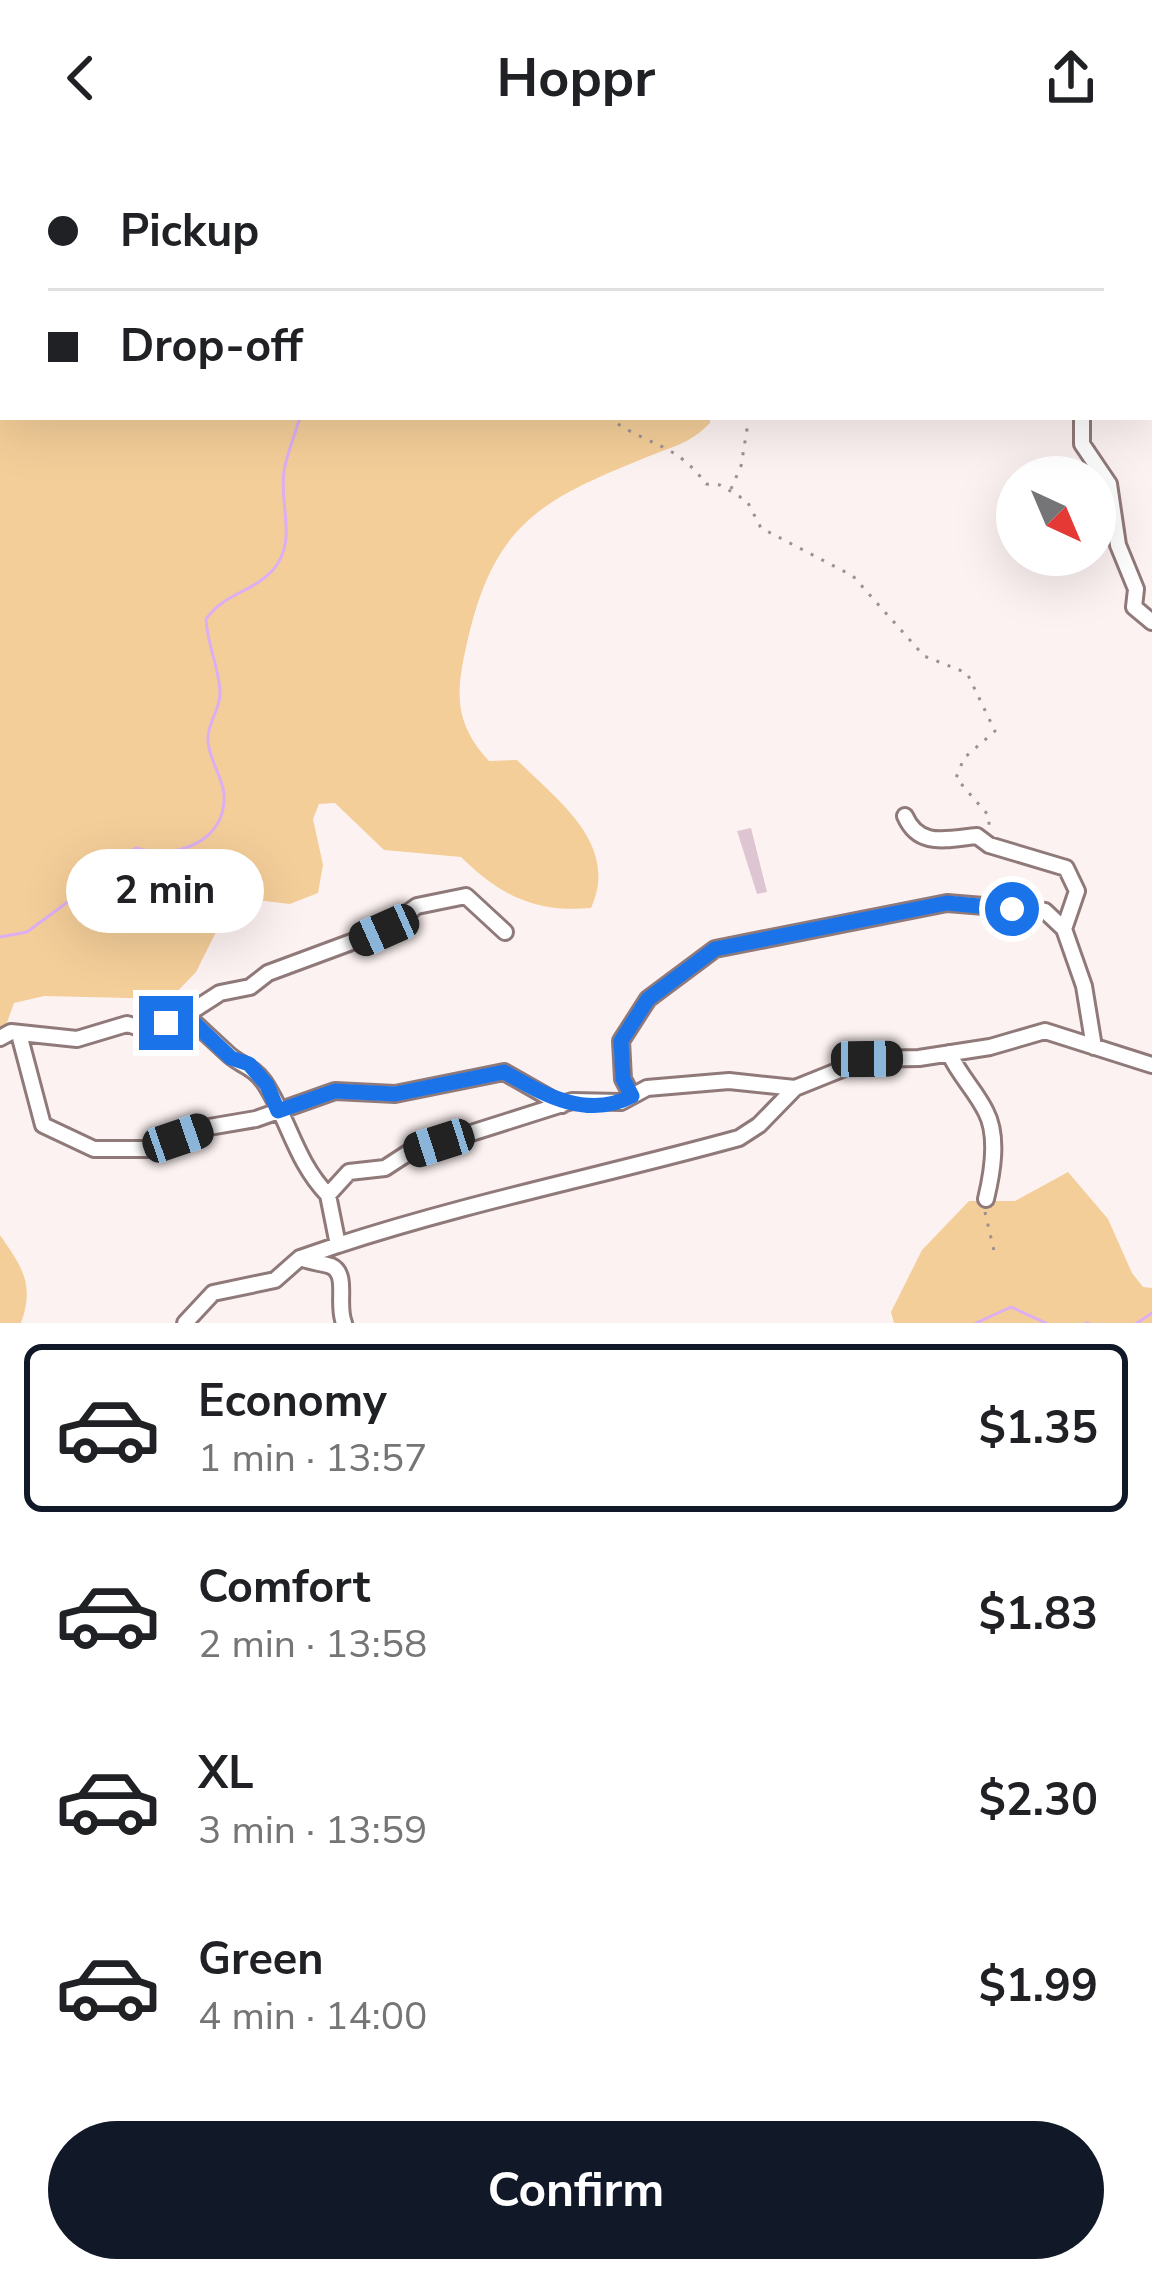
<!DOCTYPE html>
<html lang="en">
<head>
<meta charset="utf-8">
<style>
  body { margin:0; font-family:"Nunito Sans",sans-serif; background:#f6f6f6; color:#202124; height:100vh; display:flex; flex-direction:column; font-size:45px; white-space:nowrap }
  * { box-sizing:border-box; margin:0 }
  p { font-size:39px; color:#757577 }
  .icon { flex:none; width:66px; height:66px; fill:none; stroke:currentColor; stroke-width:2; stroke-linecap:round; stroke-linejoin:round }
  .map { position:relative; height:1167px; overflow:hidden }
  .drawer { display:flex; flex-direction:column; background:#fff; flex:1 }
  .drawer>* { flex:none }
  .top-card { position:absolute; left:0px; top:0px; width:1152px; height:264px; box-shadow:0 12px 48px #0002; display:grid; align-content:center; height:264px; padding:0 48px; background:#fff }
  .needle { width:78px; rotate:136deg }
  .controls { position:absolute; left:996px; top:300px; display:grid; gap:24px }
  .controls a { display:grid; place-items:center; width:120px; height:120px; border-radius:50%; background:#fff; box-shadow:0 12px 48px #0002; font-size:60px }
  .end { position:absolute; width:54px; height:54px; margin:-27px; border:15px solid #1a73e8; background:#fff; box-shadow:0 0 0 6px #fff }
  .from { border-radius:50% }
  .bubble { position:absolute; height:84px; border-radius:42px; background:#fff; box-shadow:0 12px 48px #0002; font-size:39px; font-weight:700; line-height:84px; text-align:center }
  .car { position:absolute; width:36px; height:72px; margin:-36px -18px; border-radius:15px; box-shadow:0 0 9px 3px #0007; background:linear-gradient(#222 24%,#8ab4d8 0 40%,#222 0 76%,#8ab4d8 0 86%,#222 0) }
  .top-card b { display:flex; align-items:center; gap:42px; height:114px; font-size:45px }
  .top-card b+b { border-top:3px solid #e0e0e0 }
  .top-card i { width:30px; height:30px; background:#202124 }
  ul { padding:21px 0 0; list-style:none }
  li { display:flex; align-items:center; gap:36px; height:168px; margin:0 24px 18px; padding:0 24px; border:6px solid transparent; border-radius:18px }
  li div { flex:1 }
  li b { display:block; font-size:45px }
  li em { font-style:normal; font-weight:700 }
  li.active { border-color:#111827 }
  li>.icon { width:108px; height:108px; stroke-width:1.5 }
  .action { display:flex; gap:24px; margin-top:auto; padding:24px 48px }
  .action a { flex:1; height:138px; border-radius:72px; background:#111827; color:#fff; font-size:48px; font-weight:700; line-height:138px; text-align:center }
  header { display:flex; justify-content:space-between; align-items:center; height:156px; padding:0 48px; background:#fff; font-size:54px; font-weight:700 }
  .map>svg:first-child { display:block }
  .green { fill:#f4ce99 }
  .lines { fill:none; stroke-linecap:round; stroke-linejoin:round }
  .stream { stroke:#ddaff2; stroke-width:3 }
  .building { fill:#ddc6d2 }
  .street-casing { stroke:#907979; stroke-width:20 }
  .path { stroke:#9c9192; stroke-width:3; stroke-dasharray:3 9; stroke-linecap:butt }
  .street { stroke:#fff; stroke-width:14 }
  .route { stroke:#1a73e8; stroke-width:15 }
</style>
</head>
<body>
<header><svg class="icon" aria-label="back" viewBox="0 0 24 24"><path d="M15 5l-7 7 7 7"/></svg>Hoppr<svg class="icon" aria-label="share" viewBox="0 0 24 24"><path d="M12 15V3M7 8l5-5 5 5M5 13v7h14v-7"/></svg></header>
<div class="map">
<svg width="1152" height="1167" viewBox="0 0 1152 1167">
  <rect width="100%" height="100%" fill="#fdf2f2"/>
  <path class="green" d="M0,0h984l-981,3v258h707v6c-19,20 -38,24 -63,34 -106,43 -153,66 -180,186 -11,48 -14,79 22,118l28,-1c40,40 103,84 74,148 -55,5 -92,-13 -130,-51l-77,-7 -49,-47 -16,1 -6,15 10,46 -5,28 -28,11 -34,-4 -17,6 -22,24 -21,42 -26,27 -126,-3 -30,7 -14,39z
    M1068,1016l40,47 24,54 11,14 9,1v35h-258l-3,-11 31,-62 47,-49h46z
    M0,1079c22,32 35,49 21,88h-21z"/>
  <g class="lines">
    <path class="stream" d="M0,781l27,-5 42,-31 47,-11 6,-35 14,-7c38,12 91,-5 88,-54 -2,-18 -16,-37 -16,-54 -1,-17 12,-30 12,-46 0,-25 -13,-49 -14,-75 17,-25 47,-27 67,-49 25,-29 6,-64 11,-99 3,-18 11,-36 16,-54
      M976,1167l35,-16 35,16
      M1086,1167h2
      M1137,1167l15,-10"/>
  </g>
  <path class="building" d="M751,672l16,64 -10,2 -20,-63z"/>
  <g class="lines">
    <g class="street-casing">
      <path id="street" d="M881,0l2,3
        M1149,140h3
        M1082,261v27l27,40 9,61 18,44 -2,18 18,15
        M905,660c14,32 41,23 72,20l12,9 77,23 11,23 -13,38 20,57 10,61
        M186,859c14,13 27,25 41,38 12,12 26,13 37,29 25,37 31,79 64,113
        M19,878l24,91 51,24h52l63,-22 47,-8 79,-28 60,3 109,-22 58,33
        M0,882l11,-6 66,7 50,-15 20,6 39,-15 34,-22 30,-6 18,-14 116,-43 33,-24 49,-10 39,36
        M949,897c10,22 27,38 37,59 13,25 6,62 0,87
        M632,940l-9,-17 -2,-38 27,-42 67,-50 232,-46 98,8 19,18
        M338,1089c132,-43 267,-70 401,-107l20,-13 36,-37
        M300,1102c10,4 22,5 31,8 18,8 5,38 13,57
        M185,1167l28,-30 62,-13 25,-22 38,-13 -10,-50 21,-23 36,-4 23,-15 164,-52 49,1 26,-14 82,-7 66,7 72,-29 52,-1 71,-11 55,-16 107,34"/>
    </g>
    <path class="path" d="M328,0l4,3
      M107,3l2,-3
      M655,3v-3
      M798,3v-3
      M1149,6l3,-4
      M0,249l3,-7
      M608,261c38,29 68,25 98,67l14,1 27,16 14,27 92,48 71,80 43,17 28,58 -31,27 -8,20 33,38v15
      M731,333l10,-23 8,-49
      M985,1056l9,39"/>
    <use href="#street" class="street"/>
  </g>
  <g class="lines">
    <path class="route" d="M166,867l20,-8 45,43 18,6 18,21 11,26 57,-20 60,3 109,-22c39,22 83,48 128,24l-9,-17 -2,-38 27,-42 67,-50 232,-46 65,6"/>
  </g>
</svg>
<div class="controls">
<a><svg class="needle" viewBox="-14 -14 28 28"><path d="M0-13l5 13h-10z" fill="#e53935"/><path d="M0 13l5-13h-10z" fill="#757577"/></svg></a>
</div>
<i class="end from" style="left:1012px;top:753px"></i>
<i class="end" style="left:166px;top:867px"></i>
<div class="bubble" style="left:66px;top:693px;width:198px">2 min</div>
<i class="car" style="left:384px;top:774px;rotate:246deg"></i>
<i class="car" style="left:867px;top:903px;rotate:89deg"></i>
<i class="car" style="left:178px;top:982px;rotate:71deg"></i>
<i class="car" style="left:439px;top:987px;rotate:252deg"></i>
<div class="top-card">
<b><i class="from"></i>Pickup</b>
<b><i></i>Drop-off</b>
</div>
</div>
<section class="drawer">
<ul>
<li class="active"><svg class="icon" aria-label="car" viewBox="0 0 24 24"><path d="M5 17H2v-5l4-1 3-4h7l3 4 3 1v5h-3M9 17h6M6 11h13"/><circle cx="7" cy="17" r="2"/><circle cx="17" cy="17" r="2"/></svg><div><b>Economy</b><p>1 min · 13:57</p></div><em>$1.35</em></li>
<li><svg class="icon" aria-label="car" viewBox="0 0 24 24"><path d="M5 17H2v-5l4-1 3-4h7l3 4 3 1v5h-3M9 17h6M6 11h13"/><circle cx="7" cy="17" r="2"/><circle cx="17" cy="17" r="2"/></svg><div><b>Comfort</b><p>2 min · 13:58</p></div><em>$1.83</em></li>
<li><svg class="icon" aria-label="car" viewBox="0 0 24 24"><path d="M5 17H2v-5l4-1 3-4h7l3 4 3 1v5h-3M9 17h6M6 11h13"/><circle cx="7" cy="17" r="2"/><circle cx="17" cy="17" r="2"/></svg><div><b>XL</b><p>3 min · 13:59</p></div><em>$2.30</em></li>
<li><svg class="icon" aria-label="car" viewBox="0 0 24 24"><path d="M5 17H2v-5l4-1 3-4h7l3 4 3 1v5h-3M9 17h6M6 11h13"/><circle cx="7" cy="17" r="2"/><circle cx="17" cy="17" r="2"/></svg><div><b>Green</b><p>4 min · 14:00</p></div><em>$1.99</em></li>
</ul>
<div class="action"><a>Confirm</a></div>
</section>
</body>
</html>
